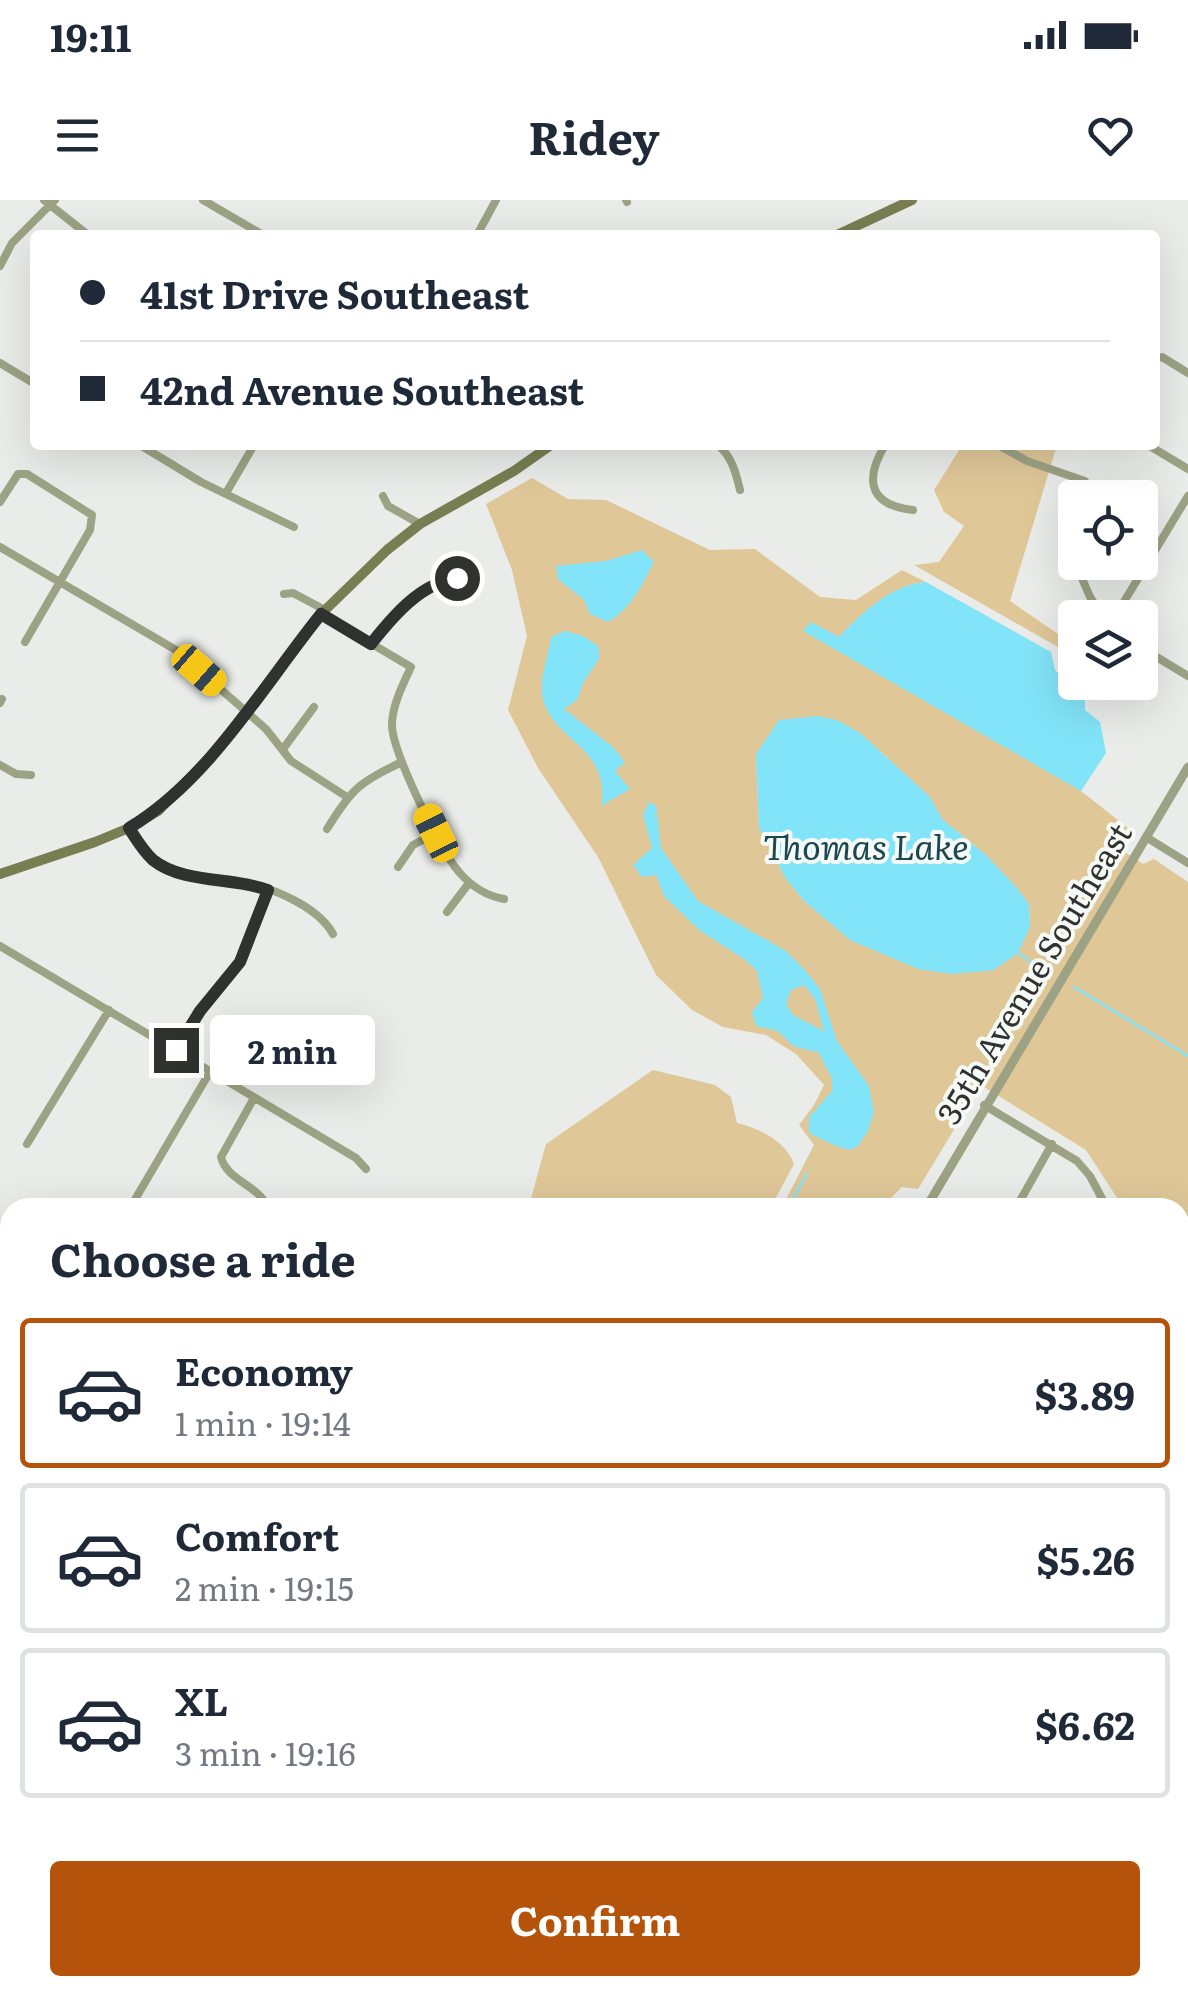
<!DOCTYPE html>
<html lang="en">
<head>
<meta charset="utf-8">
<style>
  body { margin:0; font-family:Literata,serif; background:#f2f2f3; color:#1f2937; height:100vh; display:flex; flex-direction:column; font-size:38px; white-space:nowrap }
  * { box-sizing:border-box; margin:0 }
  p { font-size:32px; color:#747a83 }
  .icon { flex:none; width:55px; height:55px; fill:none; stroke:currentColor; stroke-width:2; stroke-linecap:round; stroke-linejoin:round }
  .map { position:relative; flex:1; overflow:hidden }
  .panel { position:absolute; left:0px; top:998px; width:1190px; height:798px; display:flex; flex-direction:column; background:#fff; border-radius:30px 30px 0 0; box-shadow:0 10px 40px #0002 }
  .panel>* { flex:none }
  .top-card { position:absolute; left:30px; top:30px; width:1130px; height:220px; border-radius:10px; box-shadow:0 10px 40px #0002; display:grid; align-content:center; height:220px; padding:0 50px; background:#fff }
  .controls { position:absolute; left:1058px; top:280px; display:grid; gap:20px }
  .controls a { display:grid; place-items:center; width:100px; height:100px; border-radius:10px; background:#fff; box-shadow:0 10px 40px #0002; font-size:50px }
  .end { position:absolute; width:45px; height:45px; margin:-22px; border:12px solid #303230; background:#fff; box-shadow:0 0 0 5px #fff }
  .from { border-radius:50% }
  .bubble { position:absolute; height:70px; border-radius:10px; background:#fff; box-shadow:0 10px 40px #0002; font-size:32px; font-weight:700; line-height:70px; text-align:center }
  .car { position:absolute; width:30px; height:60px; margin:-30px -15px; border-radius:12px; box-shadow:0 0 8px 2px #0007; background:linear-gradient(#f5c518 24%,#345 0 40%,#f5c518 0 76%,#345 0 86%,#f5c518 0) }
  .top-card b { display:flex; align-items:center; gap:35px; height:95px; font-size:38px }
  .top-card b+b { border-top:2px solid #e0e1e3 }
  .top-card i { width:25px; height:25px; background:#1f2937 }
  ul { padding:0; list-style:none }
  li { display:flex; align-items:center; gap:30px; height:150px; margin:0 20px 15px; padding:0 30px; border:5px solid #e0e1e3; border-radius:10px }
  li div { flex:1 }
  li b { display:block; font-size:38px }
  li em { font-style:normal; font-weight:700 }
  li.active { border-color:#b45309 }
  li>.icon { width:90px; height:90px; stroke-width:1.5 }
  h2 { padding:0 50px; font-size:45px; line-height:120px }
  .action { display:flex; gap:20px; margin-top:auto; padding:20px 50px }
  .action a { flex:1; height:115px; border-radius:10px; background:#b45309; color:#fff; font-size:40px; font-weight:700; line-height:115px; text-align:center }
  .status { display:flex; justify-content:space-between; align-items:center; height:70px; padding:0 50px; background:#fff; direction:ltr }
  .status svg { height:28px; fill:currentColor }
  header { display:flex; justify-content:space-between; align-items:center; height:130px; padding:0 50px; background:#fff; font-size:45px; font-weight:700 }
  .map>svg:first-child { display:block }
  .built { fill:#dbe5dc }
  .green { fill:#dfc798; fill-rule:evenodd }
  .water { fill:#82e4f8; fill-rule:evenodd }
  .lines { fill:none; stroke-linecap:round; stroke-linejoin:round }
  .stream { stroke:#82e4f8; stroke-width:2.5 }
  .minor { stroke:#9da284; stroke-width:8 }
  .tertiary { stroke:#9da284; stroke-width:9 }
  .secondary { stroke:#787e51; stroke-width:10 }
  .primary { stroke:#5e652b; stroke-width:11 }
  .route { stroke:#303230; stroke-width:12 }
  .labels { text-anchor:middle; stroke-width:8; stroke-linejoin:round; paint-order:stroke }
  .street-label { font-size:32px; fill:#303230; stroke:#f6faf6 }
  .water-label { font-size:35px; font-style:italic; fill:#1c4951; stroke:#f6faf6 }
</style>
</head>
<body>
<div class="status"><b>19:11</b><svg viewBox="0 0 49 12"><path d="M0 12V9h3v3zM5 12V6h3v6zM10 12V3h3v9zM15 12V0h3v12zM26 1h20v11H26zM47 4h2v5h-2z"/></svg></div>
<header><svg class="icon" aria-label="menu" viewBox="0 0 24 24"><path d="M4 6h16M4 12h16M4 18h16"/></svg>Ridey<svg class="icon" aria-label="heart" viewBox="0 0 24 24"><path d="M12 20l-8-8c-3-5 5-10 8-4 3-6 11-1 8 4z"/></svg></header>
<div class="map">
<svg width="1188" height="1794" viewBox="0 0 1188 1794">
  <rect width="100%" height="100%" fill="#e9ece9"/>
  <path class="built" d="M489,1785h253v9h-258z"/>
  <path class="green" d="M971,245h86l-47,156 48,33 7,17 -151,-86 25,-3 25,-36 -20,-14 -10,-22 27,-43 8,2z
    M532,278l36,21 38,1 104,50 45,-1 65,48 36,3 46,-30 24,12c-34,2 -64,31 -87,55l-28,-15 270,169 47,37 -8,21 23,15 11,-5 34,23v344l-8,-2v-16l-49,-1 -10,-3 -35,-54 -105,-65 -63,104 -16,-2 -20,20h-100l32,-62 -15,-20 15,-20 10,-20 -28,-31 -30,-19 -43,-8 -31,-17 -36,-35 -58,-118 -60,-89 -30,-58 19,-74 -15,-66 -26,-66zM779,521l100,29 49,46 15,24 43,35 30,32 13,17 1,23 -180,13 -46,-39 -18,-22 -27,-51 -3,-73z
    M653,870l62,15 16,12 6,26c23,5 49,19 57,41l-23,43 -242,-1 17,-62z"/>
  <path class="water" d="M642,350l12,12c-12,23 -23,47 -46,60l-18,-8 -6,-14 -26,-21 -2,-13 50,-5z
    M926,382l125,70 4,18 30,31v9l15,12 6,31 -25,38 -278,-160 8,-9 28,15c23,-24 53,-53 87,-55z
    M565,431l18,5 16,11v12l-16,24 -6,17 -13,9 49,38 12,15 -10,9 15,18 -29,17c10,-59 -48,-65 -58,-107 -5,-19 6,-43 8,-62z
    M817,516l20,4 23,13 69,63 14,24 43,35 30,32 13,17 1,23 -12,26 -24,17 -42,4 -34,-5 -68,-29 -46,-39 -18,-22 -27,-51 -3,-74 23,-34z
    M649,602l7,4 5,42 37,53 88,50 19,19 15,19 17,52 32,45 5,26 -6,19 -10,15 -8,4 -14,-4 -27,-13v-16l23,-26v-12l-13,-26 -26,-7 -15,-15 -22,-5 -4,-14 11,-14 -6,-27 -13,-12 -45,-29 -35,-34 -8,-21 -14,2 -9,-12 19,-17 -9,-33zM804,785l11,14 9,32 -31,-16 -7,-11 5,-14z"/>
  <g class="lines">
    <path class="stream" d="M1018,753l27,18
      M1074,787l114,69
      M788,1008l19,-35
      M342,1794l3,-8"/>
    <path class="minor" d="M44,0l44,35
      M203,0l60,35
      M626,0l1,2
      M477,35l19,-35
      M0,66l12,-23 43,-43
      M1155,159l7,-2 26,16
      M0,163l35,21
      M140,245l61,37 93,45
      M718,245c14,12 18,28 22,45
      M885,245c-21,35 -16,60 28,65
      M998,245l29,16 58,20 3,17
      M1148,245l40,24
      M226,293l28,-48
      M383,296l5,10 32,18
      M0,302l18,-28h9l65,41 -2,15 -65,112
      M0,347l176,103 90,79 25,32 56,36
      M1075,347v15
      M1075,362l15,35 14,21
      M284,394l9,-1 32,17
      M321,414l90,53c-8,17 -19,39 -19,58 0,26 49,127 67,147 12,14 28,24 45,27
      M1106,418l16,-13 66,-109
      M371,444c22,-28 50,-61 86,-65
      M1140,447l48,29
      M0,503l2,-4
      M283,549l31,-42
      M0,565l16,9 15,1
      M129,628c8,12 16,28 29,36 27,17 61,11 91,19 28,7 70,25 84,51
      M327,629c24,-39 32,-47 73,-66
      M1146,637l42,26
      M398,667l15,-22 23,-12
      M447,712l22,-29
      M0,746l356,212 10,11
      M177,849l23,-38 40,-49 28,-72
      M254,898l-33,59c6,24 36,27 47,50
      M984,905l93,56 13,15 17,32
      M27,944l82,-134
      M130,1008l81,-138
      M1016,1008l36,-64
      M1180,1039l8,1
      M1180,1128l8,-14
      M0,1155l10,6
      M1180,1212l8,5
      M1,1229l9,-18
      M1180,1265l8,4
      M1180,1377l8,4
      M1180,1422l8,3
      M1180,1632h8
      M0,1701l10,-17
      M860,1785l17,6 31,2
      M1074,1794l5,-9"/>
    <path class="tertiary" d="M926,1008l262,-441
      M465,1794l5,-9"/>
    <path class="secondary" d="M837,35l75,-35
      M0,674l95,-32 34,-14 29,-17 58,-60 105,-137 66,-64 33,-26 94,-53 37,-26"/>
    <path class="primary" d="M0,1543l10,6
      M406,1785l15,9"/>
  </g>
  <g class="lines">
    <path class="route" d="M176,850l24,-39 40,-49 28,-72c-35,-13 -85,-6 -115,-30 -10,-9 -17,-21 -24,-32 80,-48 134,-142 192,-214l50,30c22,-28 50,-61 86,-66"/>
  </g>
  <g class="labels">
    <g class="street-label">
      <text transform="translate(1035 774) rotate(-59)" y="11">35th Avenue Southeast</text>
    </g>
    <g class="water-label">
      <text x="866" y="660">Thomas Lake</text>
    </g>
  </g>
</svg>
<div class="controls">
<a><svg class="icon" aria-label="locate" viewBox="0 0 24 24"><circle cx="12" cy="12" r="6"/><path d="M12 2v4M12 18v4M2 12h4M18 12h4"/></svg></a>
<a><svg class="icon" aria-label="layers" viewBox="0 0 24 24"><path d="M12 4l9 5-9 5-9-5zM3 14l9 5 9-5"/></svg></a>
</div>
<i class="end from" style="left:457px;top:378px"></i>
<i class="end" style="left:176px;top:850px"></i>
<div class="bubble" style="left:210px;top:815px;width:165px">2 min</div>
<i class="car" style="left:199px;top:470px;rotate:131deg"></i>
<i class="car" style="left:436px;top:633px;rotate:334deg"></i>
<div class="top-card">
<b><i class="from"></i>41st Drive Southeast</b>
<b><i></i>42nd Avenue Southeast</b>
</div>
<section class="panel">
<h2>Choose a ride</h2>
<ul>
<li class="active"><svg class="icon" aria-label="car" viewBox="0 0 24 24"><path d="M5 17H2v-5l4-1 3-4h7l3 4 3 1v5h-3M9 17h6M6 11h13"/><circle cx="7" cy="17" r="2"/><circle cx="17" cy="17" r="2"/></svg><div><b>Economy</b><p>1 min · 19:14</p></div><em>$3.89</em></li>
<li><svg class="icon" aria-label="car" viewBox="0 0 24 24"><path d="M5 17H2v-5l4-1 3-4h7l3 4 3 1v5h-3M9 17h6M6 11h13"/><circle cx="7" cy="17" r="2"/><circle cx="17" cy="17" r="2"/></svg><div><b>Comfort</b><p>2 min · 19:15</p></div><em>$5.26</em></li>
<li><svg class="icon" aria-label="car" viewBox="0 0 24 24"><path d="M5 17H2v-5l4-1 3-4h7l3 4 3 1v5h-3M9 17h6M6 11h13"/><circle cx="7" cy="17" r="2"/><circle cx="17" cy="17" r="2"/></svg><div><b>XL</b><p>3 min · 19:16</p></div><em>$6.62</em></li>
</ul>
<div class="action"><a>Confirm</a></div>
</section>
</div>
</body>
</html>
